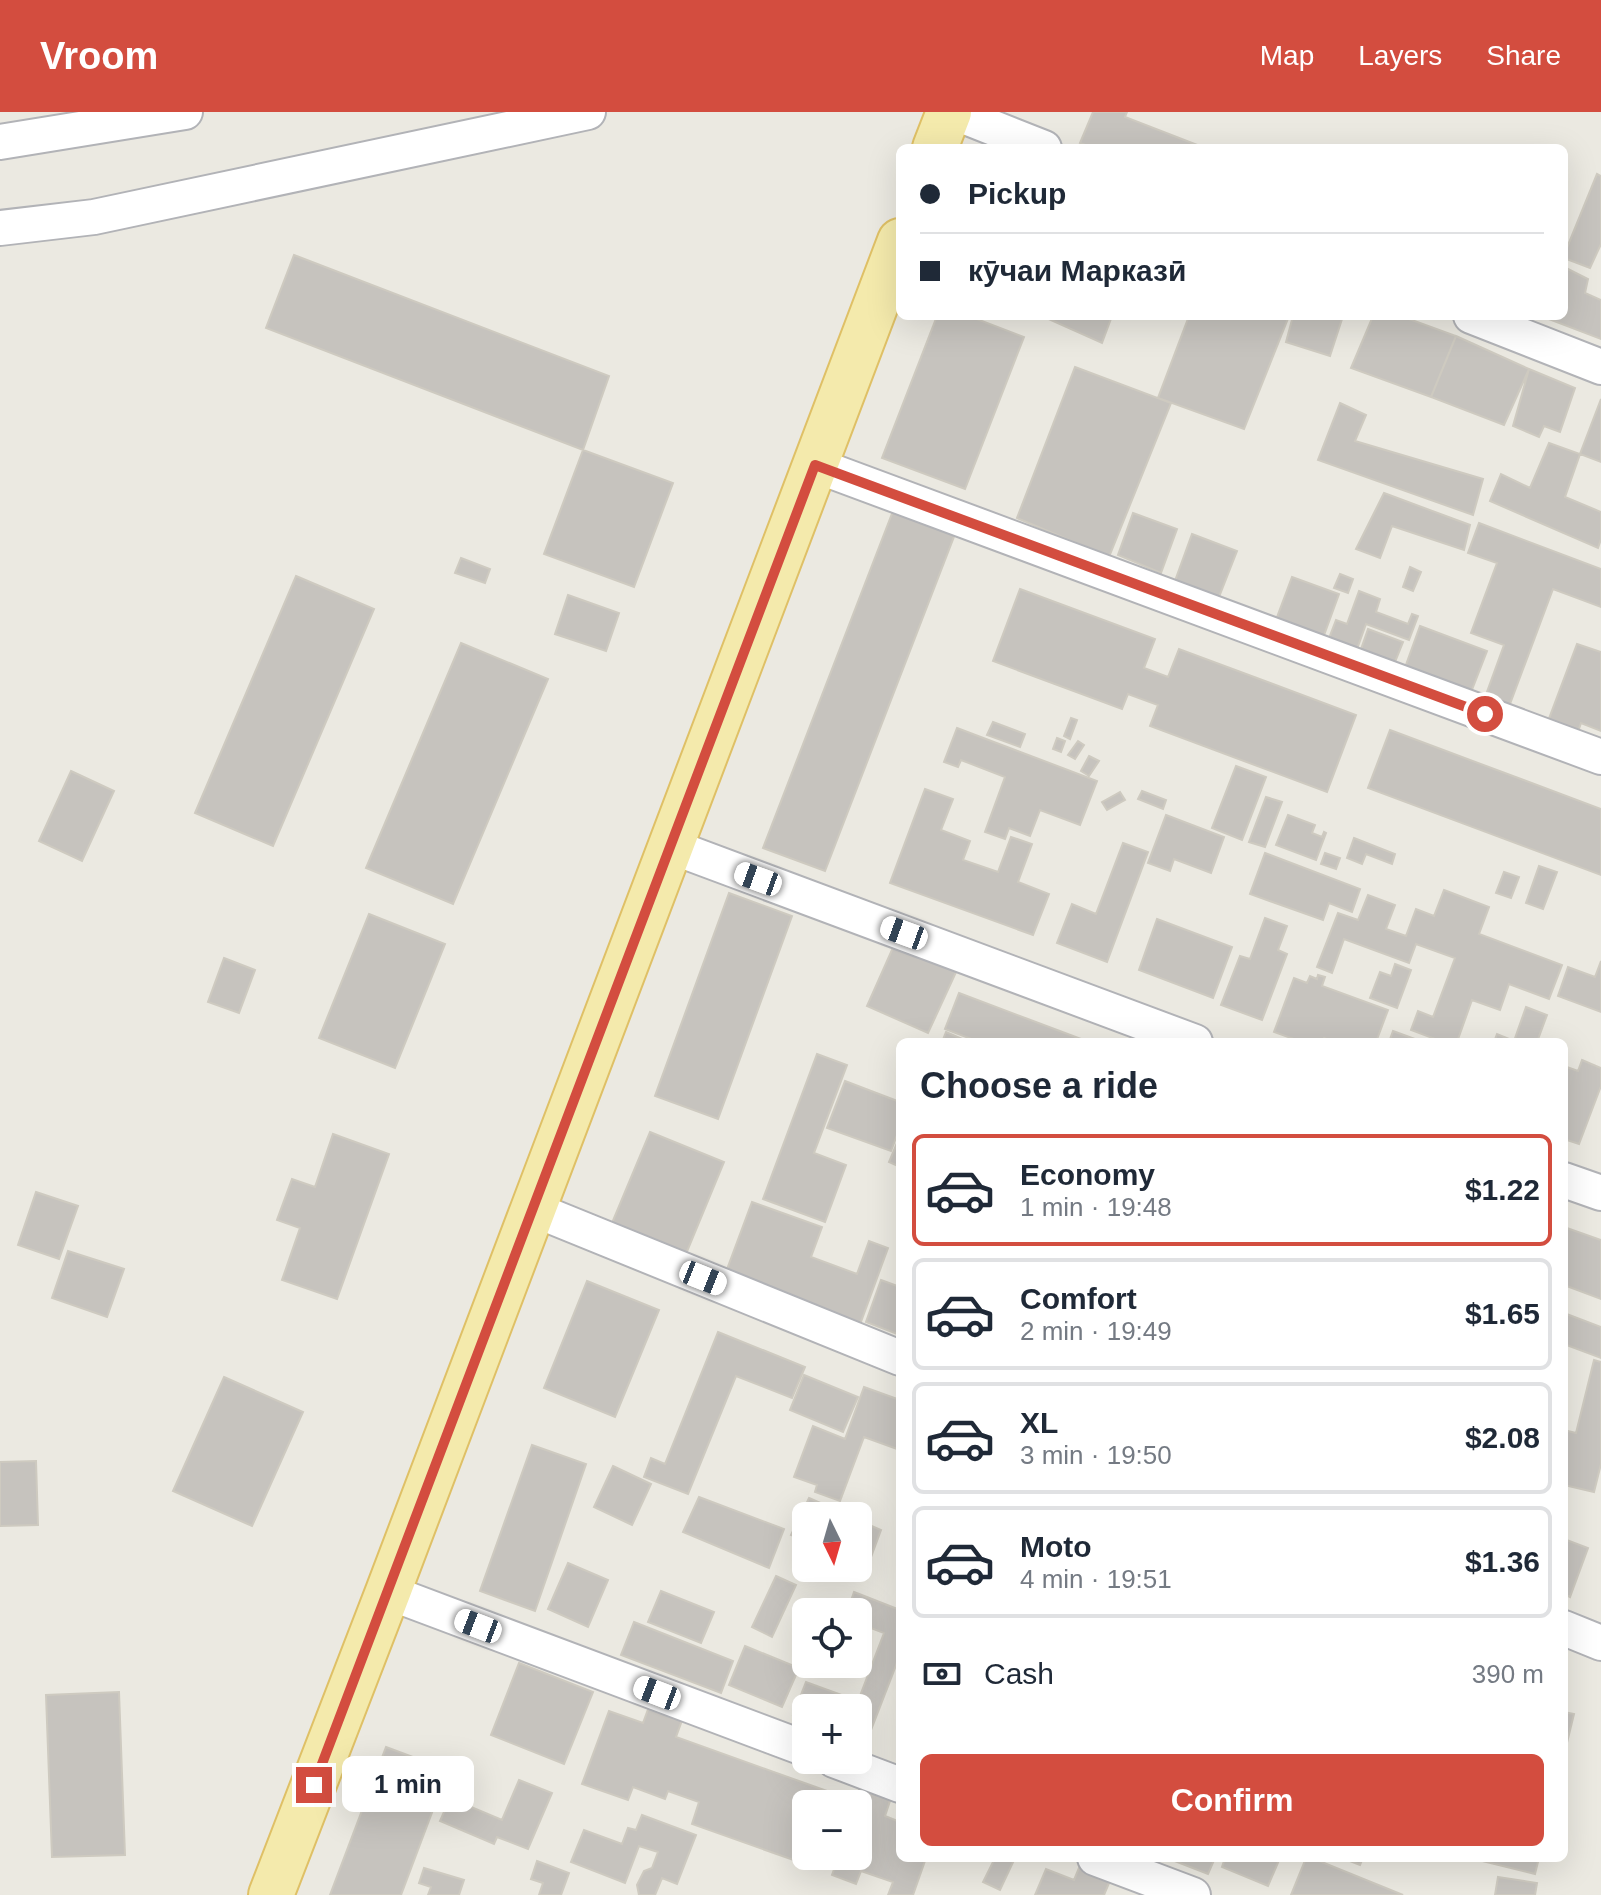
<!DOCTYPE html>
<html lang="en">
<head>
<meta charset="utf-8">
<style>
  body { margin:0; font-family:Helvetica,sans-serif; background:#f6f6f7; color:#1f2937; height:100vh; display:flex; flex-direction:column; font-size:30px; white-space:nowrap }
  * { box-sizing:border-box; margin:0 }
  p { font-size:26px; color:#747a83 }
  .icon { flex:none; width:44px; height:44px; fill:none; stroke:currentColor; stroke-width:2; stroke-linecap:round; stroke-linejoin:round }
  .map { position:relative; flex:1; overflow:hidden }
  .details { position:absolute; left:896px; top:926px; width:672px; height:824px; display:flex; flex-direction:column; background:#fff; border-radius:12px; box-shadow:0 8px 32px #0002 }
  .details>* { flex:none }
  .top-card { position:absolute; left:896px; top:32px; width:672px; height:176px; border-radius:12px; box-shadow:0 8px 32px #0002; display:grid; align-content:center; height:176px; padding:0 24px; background:#fff }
  .needle { width:52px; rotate:175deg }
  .fabs { position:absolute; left:792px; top:1390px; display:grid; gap:16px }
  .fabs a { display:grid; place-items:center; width:80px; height:80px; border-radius:12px; background:#fff; box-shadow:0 8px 32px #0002; font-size:40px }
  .end { position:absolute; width:36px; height:36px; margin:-18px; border:10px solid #d34d3f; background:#fff; box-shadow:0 0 0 4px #fff }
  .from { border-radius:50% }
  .bubble { position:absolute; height:56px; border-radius:12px; background:#fff; box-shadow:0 8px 32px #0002; font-size:26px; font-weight:700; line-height:56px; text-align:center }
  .car { position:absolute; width:24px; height:48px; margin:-24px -12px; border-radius:10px; box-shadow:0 0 6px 2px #0007; background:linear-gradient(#fff 24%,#345 0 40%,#fff 0 76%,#345 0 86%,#fff 0) }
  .top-card b { display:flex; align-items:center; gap:28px; height:76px; font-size:30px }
  .top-card b+b { border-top:2px solid #e0e1e3 }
  .top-card i { width:20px; height:20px; background:#1f2937 }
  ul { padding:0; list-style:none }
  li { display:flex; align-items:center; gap:24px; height:112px; margin:0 16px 12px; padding:0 8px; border:4px solid #e0e1e3; border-radius:12px }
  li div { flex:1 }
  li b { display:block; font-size:30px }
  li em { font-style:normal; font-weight:700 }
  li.on { border-color:#d34d3f }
  li>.icon { width:72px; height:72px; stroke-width:1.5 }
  h2 { padding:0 24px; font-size:36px; line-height:96px }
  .pay { display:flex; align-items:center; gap:20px; height:88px; padding:0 24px; font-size:30px }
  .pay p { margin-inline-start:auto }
  .action { display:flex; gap:16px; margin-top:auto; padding:16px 24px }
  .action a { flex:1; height:92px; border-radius:12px; background:#d34d3f; color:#fff; font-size:32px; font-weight:700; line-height:92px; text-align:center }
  header { display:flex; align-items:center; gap:48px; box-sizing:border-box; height:112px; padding:0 40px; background:#d34d3f; color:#fff }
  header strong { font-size:38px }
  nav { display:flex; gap:44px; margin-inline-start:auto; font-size:28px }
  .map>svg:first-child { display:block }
  .building { fill:#c6c3be; stroke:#cecac0; stroke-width:2 }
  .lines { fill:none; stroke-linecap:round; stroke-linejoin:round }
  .minor-casing { stroke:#b2b3b7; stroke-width:38 }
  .major-casing { stroke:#dfc066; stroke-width:48 }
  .minor { stroke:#fff; stroke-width:34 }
  .major { stroke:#f4eaac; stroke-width:44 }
  .route { stroke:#d34d3f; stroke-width:10 }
</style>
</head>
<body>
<header>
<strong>Vroom</strong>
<nav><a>Map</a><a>Layers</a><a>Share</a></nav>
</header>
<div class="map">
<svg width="1601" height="1783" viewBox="0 0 1601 1783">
  <rect width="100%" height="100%" fill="#ebe9e1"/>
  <path class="building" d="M1093,0h34l-2,5 80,31h-112l-13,-5z
    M1597,62l4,2v68l-11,24 -26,-10v-3z
    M294,143l315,121 -26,74 -317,-122z
    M1564,155l24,12 -3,14 16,7v39l-60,-23h23z
    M937,204h32l55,21 -59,152 -83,-31z
    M1042,204h70l-10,27z
    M1189,204h100l-45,113 -86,-31z
    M1293,204h50l-13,40 -44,-14z
    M1373,204h28l55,20 -25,61 -80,-29z
    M1456,224l73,33 -25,56 -73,-28z
    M1075,255l96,36 -62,154 -92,-39z
    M1529,257l46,19 -15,44 -16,-6 -5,11 -26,-11z
    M1601,287v63l-21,-8z
    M1340,291l26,12 -11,26 128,38 -10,36 -155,-55z
    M1549,331l31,11 -15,43 36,15v27l-3,9 -108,-47 11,-27 29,14z
    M583,338l90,33 -39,104 -90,-33z
    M1384,381l86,32 -6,25 -72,-24 -12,32 -24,-9z
    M893,399l62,23 -130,337 -62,-23z
    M1133,401l44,16 -16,44 -43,-18z
    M1479,411l122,46v38l-48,-18 -46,123 -24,-9 21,-58 -33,-12 26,-70 -29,-10z
    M1192,422l45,17 -18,46 -44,-16z
    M461,446l29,11 -5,14 -30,-10z
    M1410,455l11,5 -8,19 -10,-4z
    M1340,462l13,5 -5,14 -14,-5z
    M296,464l78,33 -101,237 -78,-33z
    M1292,465l47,17 -16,44 -47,-18z
    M1020,477l135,50 -11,29 24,9 11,-28 177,66 -29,77 -177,-66 8,-21 -30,-11 -6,15 -129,-48z
    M1359,479l21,8 -4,13 32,12 4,-10 6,2 -9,24 -43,-16 -10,28 -28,-11 8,-21 11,4z
    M568,483l51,18 -13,38 -51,-17z
    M1420,514l67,25 -19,49 -66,-24z
    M1368,517l35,13 -10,25 -34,-12z
    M461,531l87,36 -95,225 -87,-36z
    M1577,532l24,8v79l-20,-8 -4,12 -30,-11z
    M1071,606l6,2 -7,19 -6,-3z
    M993,610l32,12 -5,13 -33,-12z
    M957,616l140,53 -17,44 -40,-15 -10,26 -21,-8 -4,11 -20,-7 20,-55 -44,-17 -3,7 -14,-5z
    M1390,618l211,79v66l-233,-87z
    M1057,626l8,3 -4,11 -8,-3z
    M1078,629l6,4 -9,14 -7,-4z
    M1089,644l10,5 -10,15 -8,-5z
    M1236,654l30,11 -24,63 -30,-12z
    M71,659l43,20 -32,70 -43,-20z
    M925,677l28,10 -12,31 29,11 -7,19 35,12 13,-35 21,7 -14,38 31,12 -16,41 -143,-52z
    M1142,679l24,9 -3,9 -25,-10z
    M1120,680l5,8 -18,10 -5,-8z
    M1266,685l16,5 -17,45 -16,-5z
    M1166,703l58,22 -13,36 -37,-14 -4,12 -22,-8z
    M1288,703l27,10 -3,8 10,4 2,-5 2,1 -10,27 -40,-15z
    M1354,726l41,16 -3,10 -26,-10 -4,10 -15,-6z
    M1123,731l25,9 -41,110 -50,-19 15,-39 24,10z
    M1265,741l95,36 -8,23 -23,-9 -6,17 -73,-26z
    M1325,741l15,5 -4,11 -15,-5z
    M1539,754l18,6 -14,37 -17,-6z
    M1504,760l15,5 -8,21 -15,-5z
    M1444,778l45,17 -10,27 83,31 -13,34 -40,-15 -9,26 -28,-10 -15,42h-14l-32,-12 7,-19 15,6 22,-59 -39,-14 -7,19 -65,-24 -12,34 -15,-6 21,-54 20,7 10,-25 27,10 -9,24 20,7 10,-27 18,7z
    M729,781l63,23 -74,203 -63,-23z
    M369,802l76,30 -50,124 -76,-30z
    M1265,806l22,8 -9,24 9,4 -25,66 -41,-15 19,-49 10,3z
    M1157,807l75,28 -19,51 -74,-28z
    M895,831l62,27 -29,63 -61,-27z
    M224,846l31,12 -16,43 -31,-11z
    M1601,849v51l-43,-16 10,-29 27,10z
    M1395,852l16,6 -14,38 -27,-10 10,-26 11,4z
    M1318,863l7,2 -3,9 66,24 -12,32h-41l-11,-4 -1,4h-21l-28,-10 20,-54 13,5 3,-7 7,3z
    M959,881l130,49h-110l-34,-13z
    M1526,895l21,8 -10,27h-43l3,-8 17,7z
    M1393,919l30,11h-34z
    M946,920l23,10h-27z
    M817,942l30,11 -33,88 32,12 -21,57 -62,-23z
    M1582,948l19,8v18l-22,58 -15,-5v-73l14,5z
    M845,969l55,21v25l-9,24 -64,-23z
    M650,1020l74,30 -38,92 -74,-31z
    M333,1022l56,20 -52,145 -55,-19 18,-52 -23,-8 15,-41 23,8z
    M900,1024v31l-11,-5z
    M36,1080l42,14 -19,53 -41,-14z
    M752,1090l70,25 -11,30 46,17 12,-33 19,7 -30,82 -135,-50z
    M1564,1115l37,13v59l-37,-14z
    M68,1139l56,18 -17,48 -55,-19z
    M881,1168l19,7v48l-34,-13z
    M587,1169l72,29 -44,107 -71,-29z
    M1564,1201l37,14v31l-37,-14z
    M718,1220l87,35 -13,31 -56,-22 -48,118 -44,-17 7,-19 14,6z
    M1594,1248l7,2v102l-7,28 -30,-7v-55l12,3z
    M804,1263l54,22 -15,35 -53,-22z
    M224,1265l79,35 -51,114 -79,-35z
    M864,1275l36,13v50l-36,-13 -24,64 -25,-9 2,-7 -23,-8 19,-51 32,13z
    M532,1333l54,19 -51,147 -55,-20z
    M36,1349l2,64 -38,1v-64z
    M613,1354l38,18 -19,41 -38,-18z
    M699,1385l85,32 -15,39 -86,-36z
    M809,1386l41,18h-44v25l-15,-6z
    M858,1408l23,10 -14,38 -9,-4z
    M1564,1427l24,9 -18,49 -6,-3z
    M568,1451l40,17 -20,47 -40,-18z
    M776,1464l20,9 -24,52 -20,-10z
    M661,1479l53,21 -13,31 -53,-21z
    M854,1480l46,18v45l-34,88 -8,-3v-32h-52v12l-13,-5 13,-33 52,19 26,-68 -26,-10v-11h-11z
    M634,1510l99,39 -12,32 -100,-38z
    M745,1534l54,22 -17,39 -53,-22z
    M519,1551l74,29 -29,72 -73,-29z
    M119,1580l6,163 -73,2 -6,-162z
    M650,1592l34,11 -8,22 179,64 7,-20 31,11 -8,24 15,6v36h26l-13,37h-25l5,-13 -32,-11 -5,13 -24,-9 7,-19h19v-52h-52v48l-4,11 -110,-39 7,-22 -31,-11 -3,8 -32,-12 -5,13 -46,-16 27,-73 34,12z
    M1564,1600l10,2 -10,41z
    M386,1635l62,23 -47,125h-71z
    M519,1668l33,13 -24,56 -31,-12 -3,7 -54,-23 10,-23 52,22z
    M642,1703l54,20 -19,49 -15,-6 -7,17h-16l-2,-10 7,-14 8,-3 6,-16 -19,-6 -14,37 -54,-21 13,-32 38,14 6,-16 8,2z
    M995,1746h20l-15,32 -17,-8z
    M1167,1746h48l-7,16z
    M1225,1746h55l-12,28 -46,-19z
    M1306,1746h6l91,37h-112z
    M1342,1746h21l-3,7z
    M1470,1746h69l-4,16z
    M537,1749l32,12 -8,22h-22l4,-12 -12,-4z
    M1081,1751l31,13 -8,19h-69l11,-26 28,11z
    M424,1756l40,12 -5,15h-31l3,-8 -12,-4z
    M1498,1765l39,6 -2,12h-40z"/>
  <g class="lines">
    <g class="minor-casing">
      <path id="minor" d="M953,0l91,36
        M0,30l185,-30
        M0,116l94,-11 494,-105
        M1471,204l130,51
        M815,353l786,292
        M670,734l525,196
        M1564,1068l37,13
        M533,1097l367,149
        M388,1480l418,157
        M1564,1516l37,15
        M834,1648l66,25
        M1095,1746l98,37"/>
    </g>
    <g class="major-casing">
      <path id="major" d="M935,36l14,-36
        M271,1783l117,-303 512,-1351"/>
    </g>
    <use href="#minor" class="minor"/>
    <use href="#major" class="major"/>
  </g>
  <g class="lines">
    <path class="route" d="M314,1673l501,-1320 670,249"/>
  </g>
</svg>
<div class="fabs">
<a><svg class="needle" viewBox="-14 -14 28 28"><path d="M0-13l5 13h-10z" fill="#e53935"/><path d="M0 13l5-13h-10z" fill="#747a83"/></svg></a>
<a><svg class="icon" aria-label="locate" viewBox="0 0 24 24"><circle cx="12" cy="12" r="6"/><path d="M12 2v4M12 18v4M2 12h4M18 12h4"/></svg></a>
<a>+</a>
<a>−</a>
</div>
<i class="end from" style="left:1485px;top:602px"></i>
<i class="end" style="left:314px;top:1673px"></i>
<div class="bubble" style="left:342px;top:1644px;width:132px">1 min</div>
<i class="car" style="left:758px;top:767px;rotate:290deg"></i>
<i class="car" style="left:904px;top:821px;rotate:290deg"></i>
<i class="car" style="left:703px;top:1166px;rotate:112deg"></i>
<i class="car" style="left:478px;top:1514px;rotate:291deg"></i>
<i class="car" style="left:657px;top:1581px;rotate:291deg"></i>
<div class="top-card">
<b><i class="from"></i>Pickup</b>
<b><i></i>кӯчаи Марказӣ</b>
</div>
<section class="details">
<h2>Choose a ride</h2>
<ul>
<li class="on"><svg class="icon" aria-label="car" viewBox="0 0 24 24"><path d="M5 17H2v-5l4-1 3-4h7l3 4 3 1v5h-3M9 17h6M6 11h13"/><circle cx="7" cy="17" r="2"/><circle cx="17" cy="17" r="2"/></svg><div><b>Economy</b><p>1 min · 19:48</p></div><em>$1.22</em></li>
<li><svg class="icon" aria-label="car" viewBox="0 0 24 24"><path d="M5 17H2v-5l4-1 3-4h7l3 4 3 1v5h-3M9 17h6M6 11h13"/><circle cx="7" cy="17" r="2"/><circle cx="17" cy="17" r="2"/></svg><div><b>Comfort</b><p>2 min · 19:49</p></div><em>$1.65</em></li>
<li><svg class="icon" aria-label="car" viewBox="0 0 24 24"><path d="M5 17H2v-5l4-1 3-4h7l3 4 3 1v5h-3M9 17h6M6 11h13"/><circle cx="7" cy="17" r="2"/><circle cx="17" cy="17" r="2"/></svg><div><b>XL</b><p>3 min · 19:50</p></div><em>$2.08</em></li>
<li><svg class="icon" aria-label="car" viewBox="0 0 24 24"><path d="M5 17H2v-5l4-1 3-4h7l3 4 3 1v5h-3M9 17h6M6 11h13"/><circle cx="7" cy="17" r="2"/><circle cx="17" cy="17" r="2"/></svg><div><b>Moto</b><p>4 min · 19:51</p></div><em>$1.36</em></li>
</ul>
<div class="pay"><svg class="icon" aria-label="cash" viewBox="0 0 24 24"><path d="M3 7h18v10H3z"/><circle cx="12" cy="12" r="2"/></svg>Cash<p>390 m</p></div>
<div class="action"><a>Confirm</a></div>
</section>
</div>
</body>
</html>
